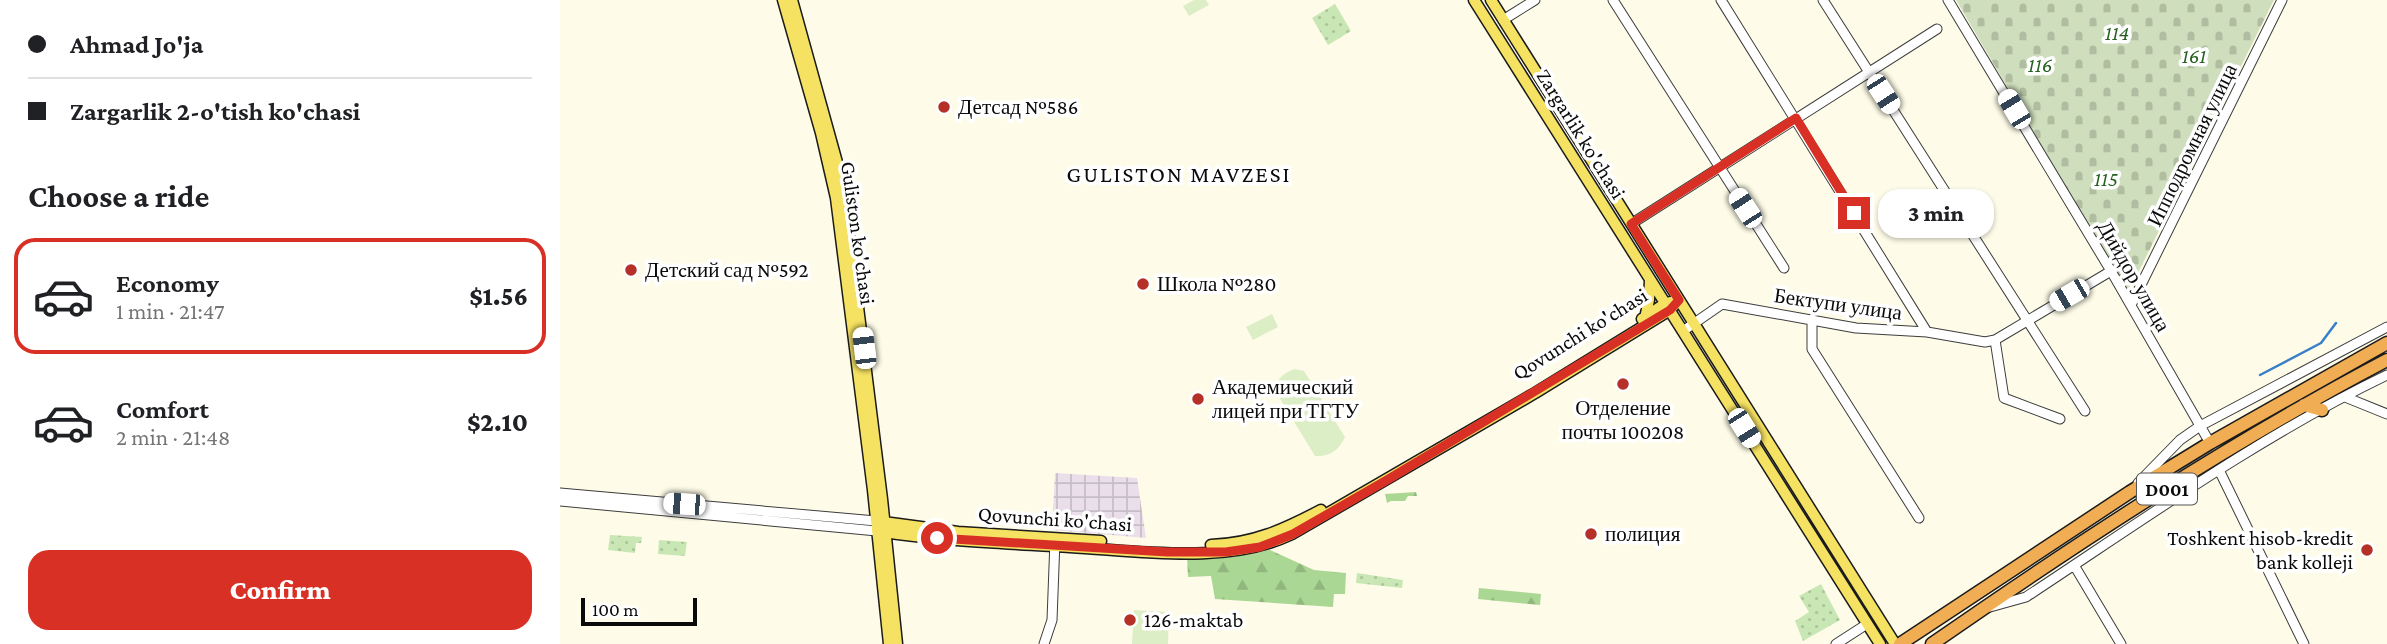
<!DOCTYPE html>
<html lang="en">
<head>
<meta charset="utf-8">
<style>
  body { margin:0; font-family:"Crimson Pro",serif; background:#f2f2f2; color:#202124; height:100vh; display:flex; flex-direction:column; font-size:26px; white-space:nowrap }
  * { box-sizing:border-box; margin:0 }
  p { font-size:23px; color:#757577 }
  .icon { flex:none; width:38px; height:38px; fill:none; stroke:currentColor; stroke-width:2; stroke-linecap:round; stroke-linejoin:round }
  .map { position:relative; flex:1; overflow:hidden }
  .sheet { display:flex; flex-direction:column; background:#fff; width:560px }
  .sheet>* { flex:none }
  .guide { display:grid; align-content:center; height:154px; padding:0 28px; background:#fff }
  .scale { position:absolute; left:21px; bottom:18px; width:116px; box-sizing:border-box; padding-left:7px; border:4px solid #0a0a0a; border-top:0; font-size:19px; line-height:24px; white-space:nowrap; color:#0a0a0a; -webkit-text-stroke:5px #fff; paint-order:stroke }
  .end { position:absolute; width:32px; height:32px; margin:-16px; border:9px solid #d93025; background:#fff; box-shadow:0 0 0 4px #fff }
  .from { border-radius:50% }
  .bubble { position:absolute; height:49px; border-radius:21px; background:#fff; box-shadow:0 2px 5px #0004; font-size:23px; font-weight:800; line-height:49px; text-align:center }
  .car { position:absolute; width:21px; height:42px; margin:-21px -10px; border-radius:9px; box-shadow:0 0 5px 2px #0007; background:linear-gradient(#fff 24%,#345 0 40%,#fff 0 76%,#345 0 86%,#fff 0) }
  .guide b { display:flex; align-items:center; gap:24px; height:66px; font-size:26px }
  .guide b+b { border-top:2px solid #e0e0e0 }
  .guide i { width:18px; height:18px; background:#202124 }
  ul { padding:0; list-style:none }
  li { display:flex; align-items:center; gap:21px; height:116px; margin:0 14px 10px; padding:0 14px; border:4px solid transparent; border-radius:21px }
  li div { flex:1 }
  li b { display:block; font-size:26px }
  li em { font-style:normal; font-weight:800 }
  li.selected { border-color:#d93025 }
  li>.icon { width:63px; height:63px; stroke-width:1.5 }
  h2 { padding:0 28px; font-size:32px; line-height:84px }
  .primary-button { display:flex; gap:14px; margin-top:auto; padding:14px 28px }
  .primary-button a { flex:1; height:80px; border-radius:21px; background:#d93025; color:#fff; font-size:28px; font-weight:800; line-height:80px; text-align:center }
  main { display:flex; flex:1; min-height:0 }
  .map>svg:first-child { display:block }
  .industrial { fill:url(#industrial-grid) }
  .grass { fill:url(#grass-dots) }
  .forest { fill:url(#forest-firs) }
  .cemetery { fill:url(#cemetery-stones) }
  .pitch { fill:#dceec5 }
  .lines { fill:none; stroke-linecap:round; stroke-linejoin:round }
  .stream { stroke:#387fc9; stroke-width:2.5 }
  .minor-casing { stroke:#3d3d3d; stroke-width:11 }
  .major-casing { stroke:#1b1b1b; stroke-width:13 }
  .highway-casing { stroke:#1b1b1b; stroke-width:15 }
  .minor { stroke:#fff; stroke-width:9 }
  .major { stroke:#f5e162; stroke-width:10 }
  .highway { stroke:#f0ad54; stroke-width:12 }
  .route { stroke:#d93025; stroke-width:9 }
  .poi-dot { fill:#b53027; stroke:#fff; stroke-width:2.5 }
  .labels { text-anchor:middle; stroke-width:7; stroke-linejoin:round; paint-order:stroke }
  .shield { fill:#fff; stroke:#545454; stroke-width:2 }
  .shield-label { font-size:19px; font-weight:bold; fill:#0a0a0a }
  .park-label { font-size:21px; font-style:italic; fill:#245f1e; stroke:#fff }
  .poi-label { font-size:21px; fill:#0a0a0a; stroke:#fff; text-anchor:start }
  .street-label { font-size:21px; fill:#0a0a0a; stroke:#fff }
  .neighbourhood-label { font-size:23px; letter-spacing:2px; fill:#0a0a0a; stroke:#fff }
</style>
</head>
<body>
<main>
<section class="sheet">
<div class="guide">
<b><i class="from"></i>Ahmad Jo'ja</b>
<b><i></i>Zargarlik 2-o'tish ko'chasi</b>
</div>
<h2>Choose a ride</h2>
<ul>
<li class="selected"><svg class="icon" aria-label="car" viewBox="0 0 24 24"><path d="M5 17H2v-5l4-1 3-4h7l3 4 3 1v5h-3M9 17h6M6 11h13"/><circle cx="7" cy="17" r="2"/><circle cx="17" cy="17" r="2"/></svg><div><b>Economy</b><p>1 min · 21:47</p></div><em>$1.56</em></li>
<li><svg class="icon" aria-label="car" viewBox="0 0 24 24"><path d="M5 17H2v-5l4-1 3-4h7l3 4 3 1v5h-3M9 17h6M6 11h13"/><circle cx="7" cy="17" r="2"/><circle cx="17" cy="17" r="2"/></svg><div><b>Comfort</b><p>2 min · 21:48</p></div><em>$2.10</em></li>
</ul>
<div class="primary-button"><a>Confirm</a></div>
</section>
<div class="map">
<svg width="1827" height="644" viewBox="0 0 1827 644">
  <defs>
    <pattern id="industrial-grid" width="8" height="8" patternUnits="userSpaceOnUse" patternTransform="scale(1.75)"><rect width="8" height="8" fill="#e9dee9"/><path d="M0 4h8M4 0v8" fill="none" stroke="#c6bdc6"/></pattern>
    <pattern id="grass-dots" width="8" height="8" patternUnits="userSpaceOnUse" patternTransform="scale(1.75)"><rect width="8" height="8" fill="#c9e7b4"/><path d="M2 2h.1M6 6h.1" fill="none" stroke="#abc599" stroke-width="1.8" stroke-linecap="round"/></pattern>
    <pattern id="forest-firs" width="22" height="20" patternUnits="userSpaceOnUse" patternTransform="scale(1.75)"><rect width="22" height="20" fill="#abd794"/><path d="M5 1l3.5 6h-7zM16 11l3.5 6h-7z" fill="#92b77e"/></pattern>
    <pattern id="cemetery-stones" width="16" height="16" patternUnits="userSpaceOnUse" patternTransform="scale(1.75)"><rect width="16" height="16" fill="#cfdebc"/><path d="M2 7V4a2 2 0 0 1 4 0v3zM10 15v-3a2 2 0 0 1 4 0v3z" fill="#b0bda0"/></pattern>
  </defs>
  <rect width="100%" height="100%" fill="#fefce8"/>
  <path class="industrial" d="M495,473l82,5 9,60 -94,-8z"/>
  <path class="grass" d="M775,4l16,27 -23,14 -16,-27z
    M50,535l32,2 -1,6h-5l-1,10 -27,-3z
    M99,540l28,2 -2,14 -27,-2z
    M797,573l46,7 -1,8 -46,-5z
    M1261,584l19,36 -37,21 -8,-20 14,-9 -10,-16z"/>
  <path class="forest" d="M856,492l1,4h-9l-3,5h-14l-4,2 -2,-9z
    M708,549l46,21 32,3 -1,21h-11l-1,13 -118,-8 -4,-23 -23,1 -1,-20 55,-2z
    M919,588l62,6 -1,11 -62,-6z"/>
  <path class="cemetery" d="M1396,0h318l-146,293z"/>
  <path class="pitch" d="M634,0h12l3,5 -20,11 -6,-10z
    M712,314l6,13 -25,13 -7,-13z
    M735,369l9,2 41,66c-6,13 -15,20 -30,19l-41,-67c4,-11 9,-16 21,-20z
    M574,610l35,2 -1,32h-36z"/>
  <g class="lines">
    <path class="stream" d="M1700,375l61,-32 15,-20"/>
    <g class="minor-casing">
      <path id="minor" d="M1053,0l171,268
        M1161,0l206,332
        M1263,0l262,411
        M1388,0l163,271 99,172
        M943,20l32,-20
        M1071,224l306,-195
        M1571,305l151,-305
        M1252,319v30l107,169
        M1123,331l39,-27 134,24 71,4 58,10 10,-2 116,-69
        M1435,340l9,58 56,21
        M1785,397l42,17
        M1659,470l85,174
        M1578,483l42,-43 20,-14 187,-99
        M0,493l316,28
        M0,501l317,30
        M1514,565l47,79
        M1430,607l36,-10c117,-77 234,-161 361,-222
        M484,644l8,-24 3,-80
        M1276,644l31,-20"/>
    </g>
    <g class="major-casing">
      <path id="major" d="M223,0l38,133 15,65 37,292 16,154
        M232,0l46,166 6,29 38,304 15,145
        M914,0l406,644
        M931,0l404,644
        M1085,318l4,-18 1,-20
        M1082,319l24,-16 13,-3
        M316,521l82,11 143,9
        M317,531c64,10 129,12 193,16 71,4 157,18 222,-13l243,-141 135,-83 9,-10
        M651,545c42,-1 74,-16 110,-35"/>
    </g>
    <g class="highway-casing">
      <path id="highway" d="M1744,405l18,5
        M1340,644l230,-152 80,-49 177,-100
        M1372,644c145,-101 299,-202 455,-284"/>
    </g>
    <use href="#minor" class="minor"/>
    <use href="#major" class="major"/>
    <use href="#highway" class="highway"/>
  </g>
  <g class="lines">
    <path class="route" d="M377,538l230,14h59l34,-5 33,-13 94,-54 283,-170 9,-10 -48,-76 165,-106 58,95"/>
  </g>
  <g class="poi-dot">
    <circle cx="384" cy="107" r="7"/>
    <circle cx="71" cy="270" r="7"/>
    <circle cx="583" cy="284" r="7"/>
    <circle cx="1063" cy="384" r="7"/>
    <circle cx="638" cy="399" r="7"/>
    <circle cx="1031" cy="534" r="7"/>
    <circle cx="1807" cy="550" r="7"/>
    <circle cx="570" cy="620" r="7"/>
  </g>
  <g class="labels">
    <rect class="shield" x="1577" y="473.5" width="60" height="31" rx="5"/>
    <g class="shield-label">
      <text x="1607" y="496">D001</text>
    </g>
    <g class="park-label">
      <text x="1557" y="40">114</text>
      <text x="1634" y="63">161</text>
      <text x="1480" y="72">116</text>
      <text x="1546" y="186">115</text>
    </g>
    <g class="poi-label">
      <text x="398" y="114">Детсад №586</text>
      <text x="85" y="277">Детcкий сад №592</text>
      <text x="597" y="291">Школа №280</text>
      <text x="652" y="394">Академический<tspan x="652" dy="24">лицей при ТГТУ</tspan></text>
      <text x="1063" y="415" text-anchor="middle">Отделение<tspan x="1063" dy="24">почты 100208</tspan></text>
      <text x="1045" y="541">полиция</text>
      <text x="1793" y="545" text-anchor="end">Toshkent hisob-kredit<tspan x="1793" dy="24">bank kolleji</tspan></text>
      <text x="584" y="627">126-maktab</text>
    </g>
    <g class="street-label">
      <text transform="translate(1021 134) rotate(58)" y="7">Zargarlik ko'chasi</text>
      <text transform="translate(1632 145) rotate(-64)" y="7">Ипподромная улица</text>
      <text transform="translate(298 233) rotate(82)" y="7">Guliston ko'chasi</text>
      <text transform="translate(1574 276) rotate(60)" y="7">Дийдор улица</text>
      <text transform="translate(1278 304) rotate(8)" y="7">Бектупи улица</text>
      <text transform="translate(1020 334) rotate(-32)" y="7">Qovunchi ko'chasi</text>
      <text transform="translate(495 519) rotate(4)" y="7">Qovunchi ko'chasi</text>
    </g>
    <g class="neighbourhood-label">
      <text x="619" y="182">GULISTON MAVZESI</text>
    </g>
  </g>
</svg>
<div class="scale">100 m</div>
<i class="end from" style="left:377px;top:538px"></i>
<i class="end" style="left:1294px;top:213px"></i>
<div class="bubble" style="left:1318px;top:189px;width:116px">3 min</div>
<i class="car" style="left:1323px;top:94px;rotate:147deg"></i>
<i class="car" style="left:1454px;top:109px;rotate:329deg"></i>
<i class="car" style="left:1185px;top:208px;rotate:327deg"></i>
<i class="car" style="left:1509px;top:295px;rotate:240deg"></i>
<i class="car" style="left:304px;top:348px;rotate:353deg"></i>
<i class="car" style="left:1184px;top:428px;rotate:148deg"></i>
<i class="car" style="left:124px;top:504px;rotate:274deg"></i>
</div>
</main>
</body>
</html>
